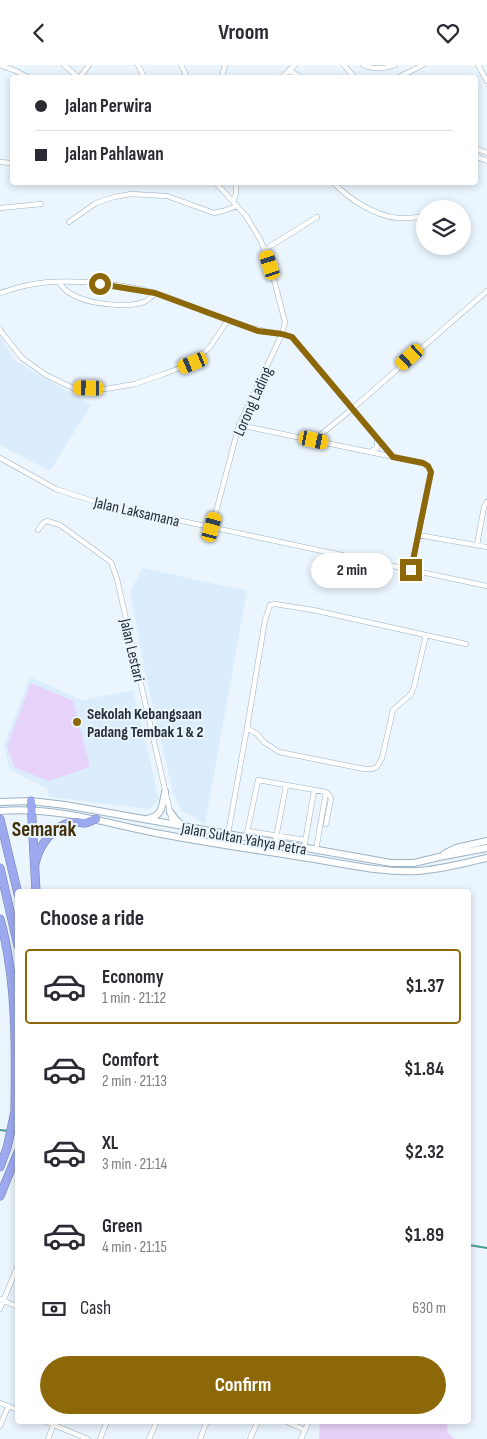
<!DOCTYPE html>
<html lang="en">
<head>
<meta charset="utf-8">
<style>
  body { margin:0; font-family:"Sofia Sans Condensed",sans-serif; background:#f7f7f7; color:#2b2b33; height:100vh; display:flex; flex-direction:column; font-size:19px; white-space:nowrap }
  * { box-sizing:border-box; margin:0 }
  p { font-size:16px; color:#7c7c81 }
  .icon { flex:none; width:28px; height:28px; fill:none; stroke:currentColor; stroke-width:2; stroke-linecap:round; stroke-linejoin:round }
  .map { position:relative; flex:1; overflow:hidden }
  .side { position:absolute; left:15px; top:824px; width:456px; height:535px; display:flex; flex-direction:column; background:#fff; border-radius:5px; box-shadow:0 2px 8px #0003 }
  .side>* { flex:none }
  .hud { position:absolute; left:10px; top:10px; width:468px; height:110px; border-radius:5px; box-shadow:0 2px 8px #0003; display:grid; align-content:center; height:110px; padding:0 25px; background:#fff }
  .fabs { position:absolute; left:416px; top:135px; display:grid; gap:10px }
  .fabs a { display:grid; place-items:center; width:55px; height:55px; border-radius:50%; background:#fff; box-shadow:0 2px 8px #0003; font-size:25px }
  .end { position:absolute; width:22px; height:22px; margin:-11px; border:6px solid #8c6808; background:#fff; box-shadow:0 0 0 2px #fff }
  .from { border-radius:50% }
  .bubble { position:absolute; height:35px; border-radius:18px; background:#fff; box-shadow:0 2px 8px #0003; font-size:16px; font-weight:700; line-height:35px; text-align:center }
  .car { position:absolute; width:15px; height:30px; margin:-15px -8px; border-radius:6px; box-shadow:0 0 4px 1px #0007; background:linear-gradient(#f5c518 24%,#345 0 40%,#f5c518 0 76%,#345 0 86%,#f5c518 0) }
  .hud b { display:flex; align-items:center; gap:18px; height:48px; font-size:19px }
  .hud b+b { border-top:1px solid #e1e1e2 }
  .hud i { width:12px; height:12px; background:#2b2b33 }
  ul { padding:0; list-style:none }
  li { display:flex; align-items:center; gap:15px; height:75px; margin:0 10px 8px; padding:0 15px; border:2px solid transparent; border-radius:5px }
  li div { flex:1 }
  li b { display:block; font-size:19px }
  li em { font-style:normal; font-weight:700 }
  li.current { border-color:#8c6808 }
  li>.icon { width:45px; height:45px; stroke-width:1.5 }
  h2 { padding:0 25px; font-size:22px; line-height:60px }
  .pay { display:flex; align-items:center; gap:12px; height:55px; padding:0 25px; font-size:19px }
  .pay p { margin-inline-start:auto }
  .button { display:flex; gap:10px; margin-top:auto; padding:10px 25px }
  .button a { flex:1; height:58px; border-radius:30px; background:#8c6808; color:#fff; font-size:20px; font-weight:700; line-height:58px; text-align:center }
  header { display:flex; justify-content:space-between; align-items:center; height:65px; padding:0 25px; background:#fff; font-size:22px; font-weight:700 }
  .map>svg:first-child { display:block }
  .built { fill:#dbedfc }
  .green { fill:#e7d3f9 }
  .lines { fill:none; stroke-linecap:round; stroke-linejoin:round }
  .stream { stroke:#4a9d91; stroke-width:2 }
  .minor-casing { stroke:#9bb2c5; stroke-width:5.5 }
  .secondary-casing { stroke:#9bb2c5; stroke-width:8 }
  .motorway-casing { stroke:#737eaf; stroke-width:9 }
  .minor { stroke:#fff; stroke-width:4.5 }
  .secondary { stroke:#fff; stroke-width:6 }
  .motorway { stroke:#9da9ef; stroke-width:8 }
  .route { stroke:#8c6808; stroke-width:6 }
  .poi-dot { fill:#8c6808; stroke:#ebf5fd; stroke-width:2 }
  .labels { text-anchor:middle; stroke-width:4; stroke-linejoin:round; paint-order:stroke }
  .street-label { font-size:16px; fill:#262f37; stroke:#ebf5fd }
  .poi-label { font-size:16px; font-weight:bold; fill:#262f37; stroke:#ebf5fd; text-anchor:start }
  .district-label { font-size:21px; font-weight:bold; fill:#423008; stroke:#ebf5fd }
</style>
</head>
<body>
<header><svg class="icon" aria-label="back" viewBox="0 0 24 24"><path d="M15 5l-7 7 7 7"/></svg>Vroom<svg class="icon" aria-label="heart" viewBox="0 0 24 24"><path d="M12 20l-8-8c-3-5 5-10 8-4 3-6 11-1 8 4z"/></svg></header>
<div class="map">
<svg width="487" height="1374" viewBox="0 0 487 1374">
  <rect width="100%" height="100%" fill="#ebf5fd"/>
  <path class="built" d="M0,271l14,24 77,45 -41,66 -50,-26z
    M143,503l104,23 -42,233 -23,-13 -9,-19 -29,-125 -14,-76z
    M30,612l52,23 51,-10 26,109 -9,10 -102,-12v-8l-38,-19 -6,-25z"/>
  <path class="green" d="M31,618l42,18 17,66 -41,14 -34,-13 -8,-22z
    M320,1356h128l-1,11 8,7h-136z"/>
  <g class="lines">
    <path class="stream" d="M0,1065l8,1
      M12,1067l6,1
      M469,1180l18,3"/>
    <g class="minor-casing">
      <path id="minor" d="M0,0l16,6 11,6
        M64,0l14,12
        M138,0l6,12
        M181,0l6,12
        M344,0l10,12
        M363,0c11,5 21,4 32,0
        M478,0l9,16
        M289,5l11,7
        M80,12l9,-12
        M222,12l3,-12
        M282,12l13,-12
        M399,12l24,-12
        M475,83l12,5
        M475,91l12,5
        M0,97l12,1
        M216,118l30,33 15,25 12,35 12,46 -3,12 10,3 101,120
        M334,118c15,16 41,33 64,35 7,1 15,-1 23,-1
        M233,136l3,-7v-11
        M0,143l41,-4
        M69,157l27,-19 18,-6 17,-3 36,2 47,17 9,-2 14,-5
        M264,185l53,-33
        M59,217c3,5 8,10 14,13 16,9 57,14 73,6 4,-2 6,-5 9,-8
        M0,228c15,-5 33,-10 49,-11 29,-2 78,2 106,11 42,13 83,36 127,41l-43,91 -27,102
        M0,264l2,4 20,25 24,17 27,13 32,1 30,-5 29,-10 29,-11 17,-16 18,-27
        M239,360l184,38 5,3 3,6 -20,98
        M314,375l38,-31 135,-118
        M371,386l6,-3v-10
        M0,393l56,31 46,15 385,82
        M38,465l5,-7 4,-2 13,4 51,37 6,17 56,246
        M418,470l69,12
        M477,480l7,-38 3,-5
        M247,663l10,6 7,8 15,10 85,17h8l5,-2 5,-9 11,-48 18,-16 3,-7 12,-52
        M248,766l57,9
        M228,769l19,-106 18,-108 5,-15 5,-1 38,6 153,34
        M246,773l12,-58 68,12 4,4 1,3 -5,25
        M275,778l11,-57
        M304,783l10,-57
        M316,785l10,-58
        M0,1234l18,8
        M0,1244l18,-44
        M0,1338l18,7
        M44,1356l44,18
        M285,1356l20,9
        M0,1361l8,-19
        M48,1374l7,-18
        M100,1374l7,-18
        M149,1374l8,-18
        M200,1374l7,-18
        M250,1374l8,-18
        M301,1374l8,-18"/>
    </g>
    <g class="secondary-casing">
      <path id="secondary" d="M0,737l31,-1 34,4 326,58h23l25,-6 48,-9
        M0,746c55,-5 108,13 161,23 48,9 97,16 146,24 36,5 73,15 109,13 24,-1 48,-8 71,-13
        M170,747l6,8 6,5
        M147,754c16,-3 15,-13 18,-27
        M444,789l12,-6 31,-7"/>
    </g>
    <g class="motorway-casing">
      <path id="motorway" d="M31,736l5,90
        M0,754l18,75
        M35,799c4,-19 18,-38 38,-42 4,-1 7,1 11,1 4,0 8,-3 12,-4
        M0,803l18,78
        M0,854c17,61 16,129 15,192
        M0,1102l7,-19 9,-41
        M0,1131l18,-44"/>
    </g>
    <use href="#minor" class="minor"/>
    <use href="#secondary" class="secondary"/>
    <use href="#motorway" class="motorway"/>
  </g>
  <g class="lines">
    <path class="route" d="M100,219l55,9 103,38 24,3 10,3 101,120 30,6 5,3 3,6 -20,98"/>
  </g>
  <circle class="poi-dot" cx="77" cy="657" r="5"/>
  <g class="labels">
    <g class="street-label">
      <text transform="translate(252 336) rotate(-66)" y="6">Lorong Lading</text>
      <text transform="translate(137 446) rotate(13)" y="6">Jalan Laksamana</text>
      <text transform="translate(133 585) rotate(77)" y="6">Jalan Lestari</text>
      <text transform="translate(244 773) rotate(10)" y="6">Jalan Sultan Yahya Petra</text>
    </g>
    <g class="poi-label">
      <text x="87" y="654">Sekolah Kebangsaan<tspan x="87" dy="18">Padang Tembak 1 &amp; 2</tspan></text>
    </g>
    <g class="district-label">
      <text x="44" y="771">Semarak</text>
    </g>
  </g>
</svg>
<div class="fabs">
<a><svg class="icon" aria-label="layers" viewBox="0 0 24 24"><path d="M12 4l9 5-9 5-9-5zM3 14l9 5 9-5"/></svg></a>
</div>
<i class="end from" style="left:100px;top:219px"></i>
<i class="end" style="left:411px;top:505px"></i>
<div class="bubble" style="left:311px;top:488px;width:82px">2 min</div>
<i class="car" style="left:270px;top:200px;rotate:342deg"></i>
<i class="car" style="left:410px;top:292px;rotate:228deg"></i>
<i class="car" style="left:193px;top:298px;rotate:248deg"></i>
<i class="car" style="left:89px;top:323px;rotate:271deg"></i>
<i class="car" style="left:314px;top:375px;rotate:102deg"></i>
<i class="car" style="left:212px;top:462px;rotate:15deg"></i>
<div class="hud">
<b><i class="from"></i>Jalan Perwira</b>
<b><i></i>Jalan Pahlawan</b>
</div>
<section class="side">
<h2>Choose a ride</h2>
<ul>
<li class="current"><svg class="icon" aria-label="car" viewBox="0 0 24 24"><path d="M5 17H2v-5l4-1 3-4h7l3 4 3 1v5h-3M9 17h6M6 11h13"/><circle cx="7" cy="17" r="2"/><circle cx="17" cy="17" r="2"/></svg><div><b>Economy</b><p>1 min · 21:12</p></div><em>$1.37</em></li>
<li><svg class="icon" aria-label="car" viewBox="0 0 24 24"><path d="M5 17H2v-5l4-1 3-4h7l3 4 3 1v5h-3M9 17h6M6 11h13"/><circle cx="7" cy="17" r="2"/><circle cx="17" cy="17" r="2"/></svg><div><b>Comfort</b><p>2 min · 21:13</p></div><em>$1.84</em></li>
<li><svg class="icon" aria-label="car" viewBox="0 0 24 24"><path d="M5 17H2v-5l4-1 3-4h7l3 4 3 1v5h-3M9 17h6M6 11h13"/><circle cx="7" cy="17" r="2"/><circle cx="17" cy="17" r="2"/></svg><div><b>XL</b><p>3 min · 21:14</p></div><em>$2.32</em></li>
<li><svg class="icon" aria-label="car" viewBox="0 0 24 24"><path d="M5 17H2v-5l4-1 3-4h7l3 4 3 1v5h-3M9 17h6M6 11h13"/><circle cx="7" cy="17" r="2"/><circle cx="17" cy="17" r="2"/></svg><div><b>Green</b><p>4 min · 21:15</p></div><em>$1.89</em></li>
</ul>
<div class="pay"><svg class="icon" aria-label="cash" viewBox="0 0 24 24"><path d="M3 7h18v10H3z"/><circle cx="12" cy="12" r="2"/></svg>Cash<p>630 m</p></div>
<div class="button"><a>Confirm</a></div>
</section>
</div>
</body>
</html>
